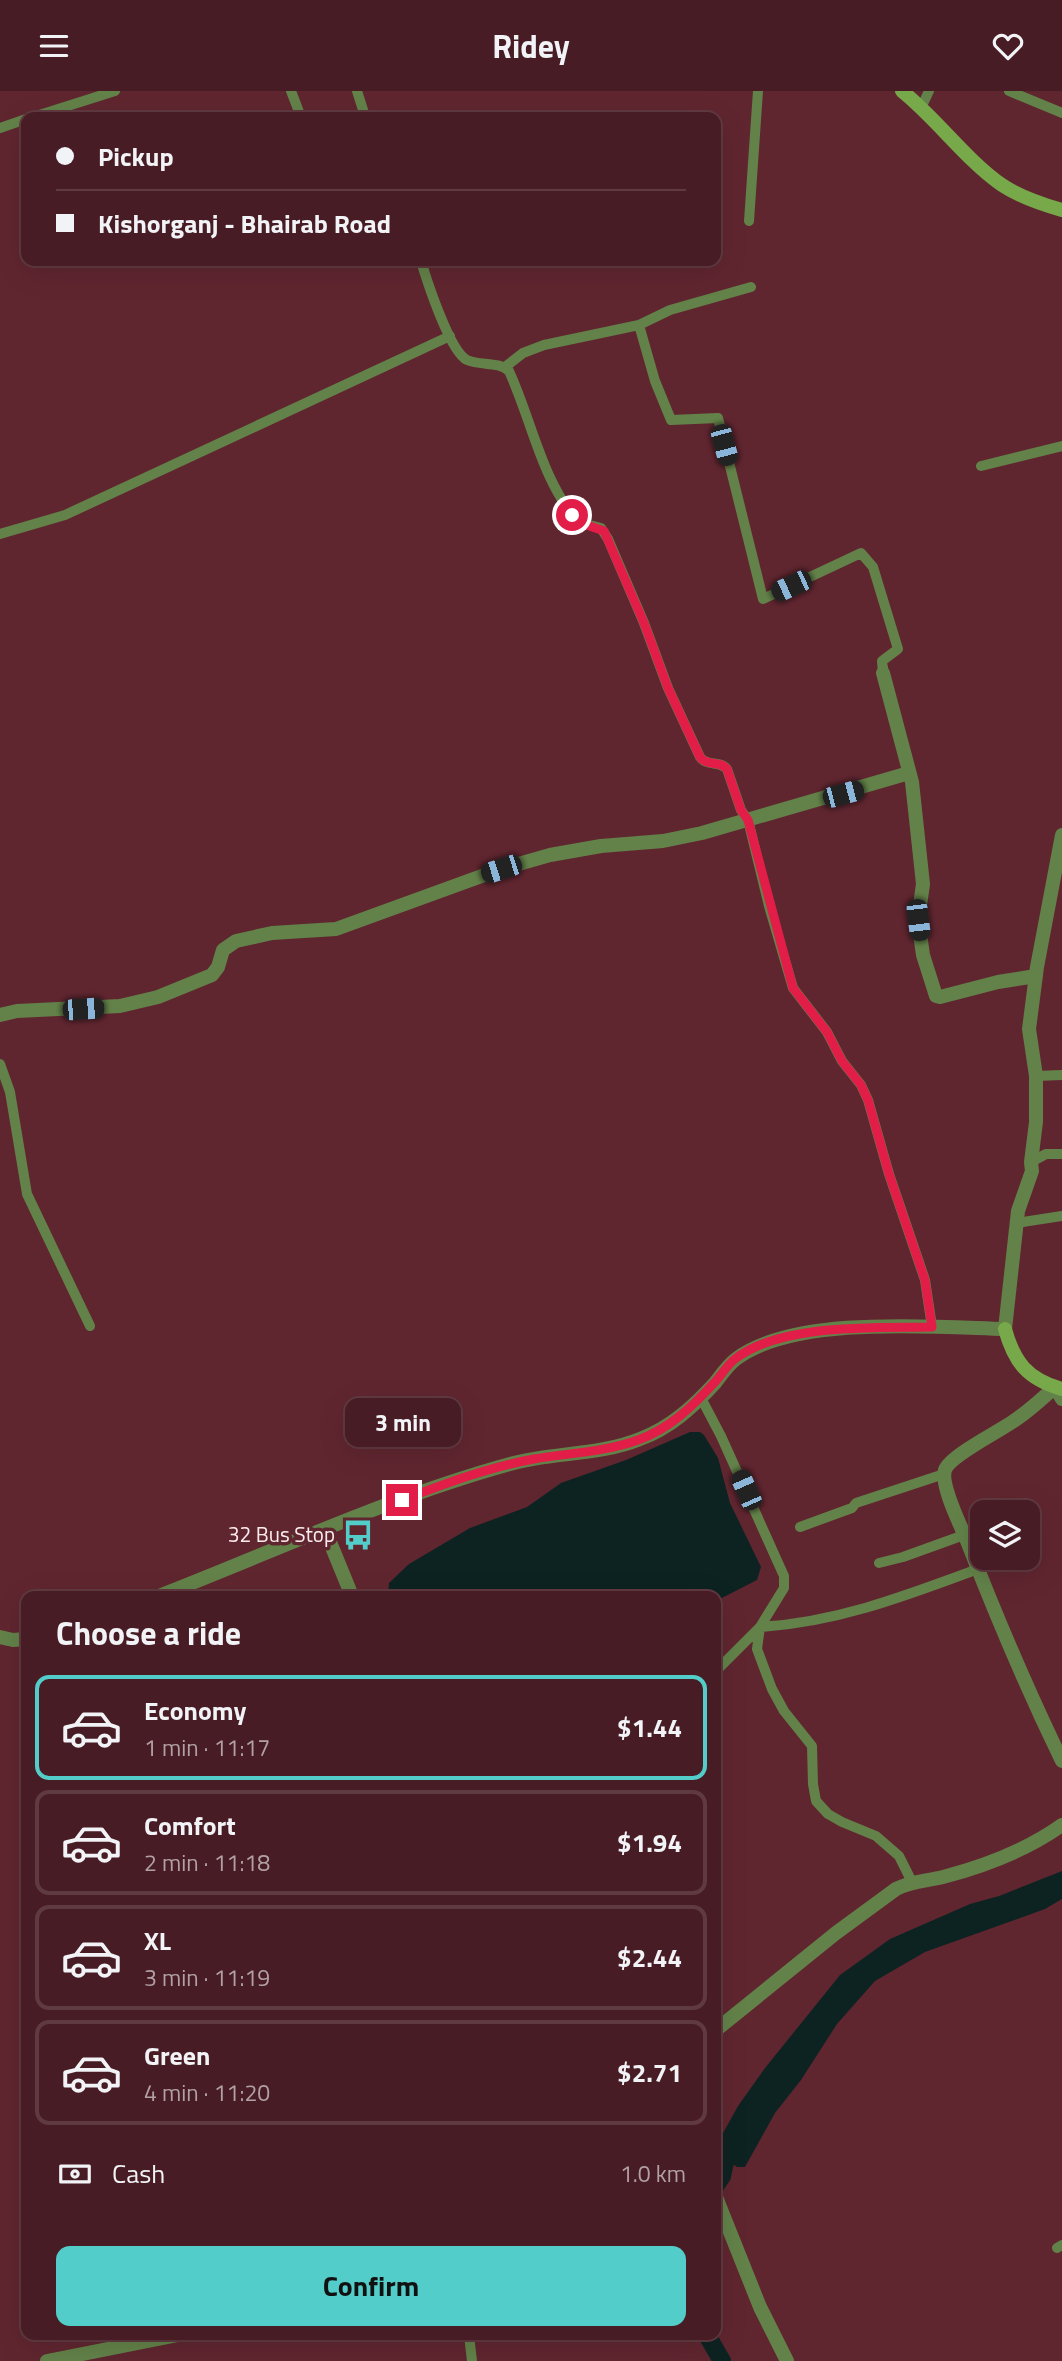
<!DOCTYPE html>
<html lang="en">
<head>
<meta charset="utf-8">
<style>
  body { margin:0; font-family:"Titillium Web",sans-serif; background:#4f252c; color:#f1f3f6; height:100vh; display:flex; flex-direction:column; font-size:26px; white-space:nowrap }
  * { box-sizing:border-box; margin:0 }
  p { font-size:23px; color:#b1a1a6 }
  .icon { flex:none; width:38px; height:38px; fill:none; stroke:currentColor; stroke-width:2; stroke-linecap:round; stroke-linejoin:round }
  .map { position:relative; flex:1; overflow:hidden }
  .drawer { position:absolute; left:21px; top:1500px; width:700px; height:749px; display:flex; flex-direction:column; background:#481c24; border-radius:14px; box-shadow:0 7px 28px #0002,0 0 0 2px #603a41 }
  .drawer>* { flex:none }
  .guide { position:absolute; left:21px; top:21px; width:700px; height:154px; border-radius:14px; box-shadow:0 7px 28px #0002,0 0 0 2px #603a41; display:grid; align-content:center; height:154px; padding:0 35px; background:#481c24 }
  .tools { position:absolute; left:970px; top:1409px; display:grid; gap:14px }
  .tools a { display:grid; place-items:center; width:70px; height:70px; border-radius:14px; background:#481c24; box-shadow:0 7px 28px #0002,0 0 0 2px #603a41; font-size:35px }
  .end { position:absolute; width:32px; height:32px; margin:-16px; border:9px solid #e11d48; background:#fff; box-shadow:0 0 0 4px #fff }
  .from { border-radius:50% }
  .bubble { position:absolute; height:49px; border-radius:14px; background:#481c24; box-shadow:0 7px 28px #0002,0 0 0 2px #603a41; font-size:23px; font-weight:700; line-height:49px; text-align:center }
  .car { position:absolute; width:21px; height:42px; margin:-21px -10px; border-radius:9px; box-shadow:0 0 5px 2px #0007; background:linear-gradient(#222 24%,#8ab4d8 0 40%,#222 0 76%,#8ab4d8 0 86%,#222 0) }
  .guide b { display:flex; align-items:center; gap:24px; height:66px; font-size:26px }
  .guide b+b { border-top:2px solid #603a41 }
  .guide i { width:18px; height:18px; background:#f1f3f6 }
  ul { padding:0; list-style:none }
  li { display:flex; align-items:center; gap:21px; height:105px; margin:0 14px 10px; padding:0 21px; border:4px solid #603a41; border-radius:14px }
  li div { flex:1 }
  li b { display:block; font-size:26px }
  li em { font-style:normal; font-weight:700 }
  li.selected { border-color:#53cdc9 }
  li>.icon { width:63px; height:63px; stroke-width:1.5 }
  h2 { padding:0 35px; font-size:32px; line-height:84px }
  .pay { display:flex; align-items:center; gap:18px; height:77px; padding:0 35px; font-size:26px }
  .pay p { margin-inline-start:auto }
  .primary-button { display:flex; gap:14px; margin-top:auto; padding:14px 35px }
  .primary-button a { flex:1; height:80px; border-radius:14px; background:#53cdc9; color:#111; font-size:28px; font-weight:700; line-height:80px; text-align:center }
  header { display:flex; justify-content:space-between; align-items:center; height:91px; padding:0 35px; background:#481c24; font-size:32px; font-weight:700 }
  .map>svg:first-child { display:block }
  .water { fill:#0d2322 }
  .lines { fill:none; stroke-linecap:round; stroke-linejoin:round }
  .river { stroke:#0d2322; stroke-width:18 }
  .minor { stroke:#638249; stroke-width:10 }
  .tertiary { stroke:#638249; stroke-width:14 }
  .secondary { stroke:#77a84a; stroke-width:14 }
  .route { stroke:#e11d48; stroke-width:9 }
  .labels { text-anchor:middle; stroke-width:7; stroke-linejoin:round; paint-order:stroke }
  .poi-label { font-size:21px; fill:#fdedee; stroke:#602630; text-anchor:end }
</style>
</head>
<body>
<header><svg class="icon" aria-label="menu" viewBox="0 0 24 24"><path d="M4 6h16M4 12h16M4 18h16"/></svg>Ridey<svg class="icon" aria-label="heart" viewBox="0 0 24 24"><path d="M12 20l-8-8c-3-5 5-10 8-4 3-6 11-1 8 4z"/></svg></header>
<div class="map">
<svg width="1062" height="2270" viewBox="0 0 1062 2270">
  <rect width="100%" height="100%" fill="#602630"/>
  <path class="water" d="M690,1341h10l4,3 14,23 12,45 31,64 -4,13 -41,21v-5h-328l1,-13 20,-19 61,-36 57,-21 34,-24 65,-23z
    M1062,1780v28l-17,10 -120,43 -50,29 -38,43 -36,56 -26,33 -30,54h-8l-11,-8 -9,-15 21,-38 27,-38 75,-93 50,-36 80,-35 29,-8z"/>
  <g class="lines">
    <path class="river" d="M716,2094l6,-9 5,-23 11,-15
      M707,2244l15,26"/>
    <path class="minor" d="M291,0l10,26
      M357,0l7,22
      M1009,0l53,22
      M922,15l7,-15
      M33,26l82,-26
      M0,37l26,-9
      M749,130l9,-130
      M421,170c6,20 29,91 46,99 14,6 31,1 42,11 23,50 32,108 69,151l23,6 7,11 36,84 24,65 32,69c7,10 20,3 27,12l14,41 7,10 21,86 24,82 34,44 15,29 19,24 7,15 21,74 36,106 7,47
      M639,234l16,56 16,39 47,-2 45,181 98,-46 12,14 25,82 -16,12 1,12v-6
      M505,276l18,-14 21,-8 95,-20 31,-15 81,-23
      M981,375l81,-20
      M0,443l65,-19 385,-179
      M0,973l10,28 17,102 63,132
      M1036,985l26,-1
      M1031,1071l15,-8h16
      M1016,1132l46,-7
      M701,1307l20,38 63,140v12l-24,39 -3,22 15,40 12,22 28,35 1,38 3,17 12,13 14,8 34,14 23,20 13,26
      M800,1436l52,-19 4,-5 88,-29
      M879,1472l24,-6 61,-22
      M716,1580l44,-44c78,-5 145,-31 218,-58
      M1057,2157l5,-3
      M469,2244l3,26"/>
    <path class="tertiary" d="M883,582l29,109 11,102 -5,36 5,35 13,41 4,1 58,-15 38,-6
      M0,924l17,-4 103,-5 38,-9 54,-22 6,-8 5,-17 13,-9 36,-8 64,-4 165,-60 49,-14 51,-9 62,-5 39,-8 207,-60
      M1062,1308l-7,-12c-12,11 -24,22 -37,31 -15,12 -68,37 -73,52 -5,15 16,56 22,71 29,75 60,148 95,220
      M325,1439l27,66
      M159,1505c116,-45 231,-99 351,-132 42,-12 88,-8 130,-25 30,-11 53,-32 75,-56 6,-8 13,-18 21,-24 58,-44 198,-32 269,-30l13,-118 14,-40 -1,-9 5,-40v-46l-7,-47 8,-62 25,-132
      M0,1546l13,3 13,-1
      M716,1939l120,-97 60,-44c15,-8 31,-8 47,-12 42,-11 84,-27 119,-52
      M716,2106l44,110 27,54
      M47,2270l131,-26"/>
    <path class="secondary" d="M902,0c35,28 64,69 100,94 18,12 39,19 60,25
      M1005,1238c9,33 22,50 57,60"/>
  </g>
  <g class="lines">
    <path class="route" d="M402,1409c42,-16 87,-33 132,-41 35,-6 71,-7 104,-19 31,-11 54,-33 76,-57 7,-7 13,-18 21,-24 46,-36 140,-31 197,-32l-7,-47 -36,-106 -21,-74 -7,-15 -19,-24 -15,-29 -34,-44 -45,-168 -7,-10 -14,-41c-7,-9 -20,-2 -27,-12l-32,-69 -24,-65 -40,-92 -26,-9 -6,-7"/>
  </g>
  <defs>
    <g id="bus-bare" transform="scale(2.415)"><path d="M-5-6H5V4H4V6H2V4H-2V6H-4V4H-5ZM-3.5-4V0h7V-4ZM-3.5 1.2v1.5H-2V1.2ZM2 1.2v1.5H3.5V1.2Z" fill="#53cdc9" stroke="#602630" stroke-width="2.5" paint-order="stroke"/></g>
  </defs>
  <g fill-rule="evenodd">
    <use href="#bus-bare" x="358" y="1444"/>
  </g>
  <g class="labels">
    <g class="poi-label">
      <text x="335" y="1451">32 Bus Stop</text>
    </g>
  </g>
</svg>
<div class="tools">
<a><svg class="icon" aria-label="layers" viewBox="0 0 24 24"><path d="M12 4l9 5-9 5-9-5zM3 14l9 5 9-5"/></svg></a>
</div>
<i class="end from" style="left:572px;top:424px"></i>
<i class="end" style="left:402px;top:1409px"></i>
<div class="bubble" style="left:345px;top:1307px;width:116px">3 min</div>
<i class="car" style="left:724px;top:354px;rotate:165deg"></i>
<i class="car" style="left:791px;top:495px;rotate:245deg"></i>
<i class="car" style="left:843px;top:703px;rotate:75deg"></i>
<i class="car" style="left:501px;top:778px;rotate:252deg"></i>
<i class="car" style="left:918px;top:829px;rotate:173deg"></i>
<i class="car" style="left:83px;top:918px;rotate:86deg"></i>
<i class="car" style="left:746px;top:1399px;rotate:336deg"></i>
<div class="guide">
<b><i class="from"></i>Pickup</b>
<b><i></i>Kishorganj - Bhairab Road</b>
</div>
<section class="drawer">
<h2>Choose a ride</h2>
<ul>
<li class="selected"><svg class="icon" aria-label="car" viewBox="0 0 24 24"><path d="M5 17H2v-5l4-1 3-4h7l3 4 3 1v5h-3M9 17h6M6 11h13"/><circle cx="7" cy="17" r="2"/><circle cx="17" cy="17" r="2"/></svg><div><b>Economy</b><p>1 min · 11:17</p></div><em>$1.44</em></li>
<li><svg class="icon" aria-label="car" viewBox="0 0 24 24"><path d="M5 17H2v-5l4-1 3-4h7l3 4 3 1v5h-3M9 17h6M6 11h13"/><circle cx="7" cy="17" r="2"/><circle cx="17" cy="17" r="2"/></svg><div><b>Comfort</b><p>2 min · 11:18</p></div><em>$1.94</em></li>
<li><svg class="icon" aria-label="car" viewBox="0 0 24 24"><path d="M5 17H2v-5l4-1 3-4h7l3 4 3 1v5h-3M9 17h6M6 11h13"/><circle cx="7" cy="17" r="2"/><circle cx="17" cy="17" r="2"/></svg><div><b>XL</b><p>3 min · 11:19</p></div><em>$2.44</em></li>
<li><svg class="icon" aria-label="car" viewBox="0 0 24 24"><path d="M5 17H2v-5l4-1 3-4h7l3 4 3 1v5h-3M9 17h6M6 11h13"/><circle cx="7" cy="17" r="2"/><circle cx="17" cy="17" r="2"/></svg><div><b>Green</b><p>4 min · 11:20</p></div><em>$2.71</em></li>
</ul>
<div class="pay"><svg class="icon" aria-label="cash" viewBox="0 0 24 24"><path d="M3 7h18v10H3z"/><circle cx="12" cy="12" r="2"/></svg>Cash<p>1.0 km</p></div>
<div class="primary-button"><a>Confirm</a></div>
</section>
</div>
</body>
</html>
